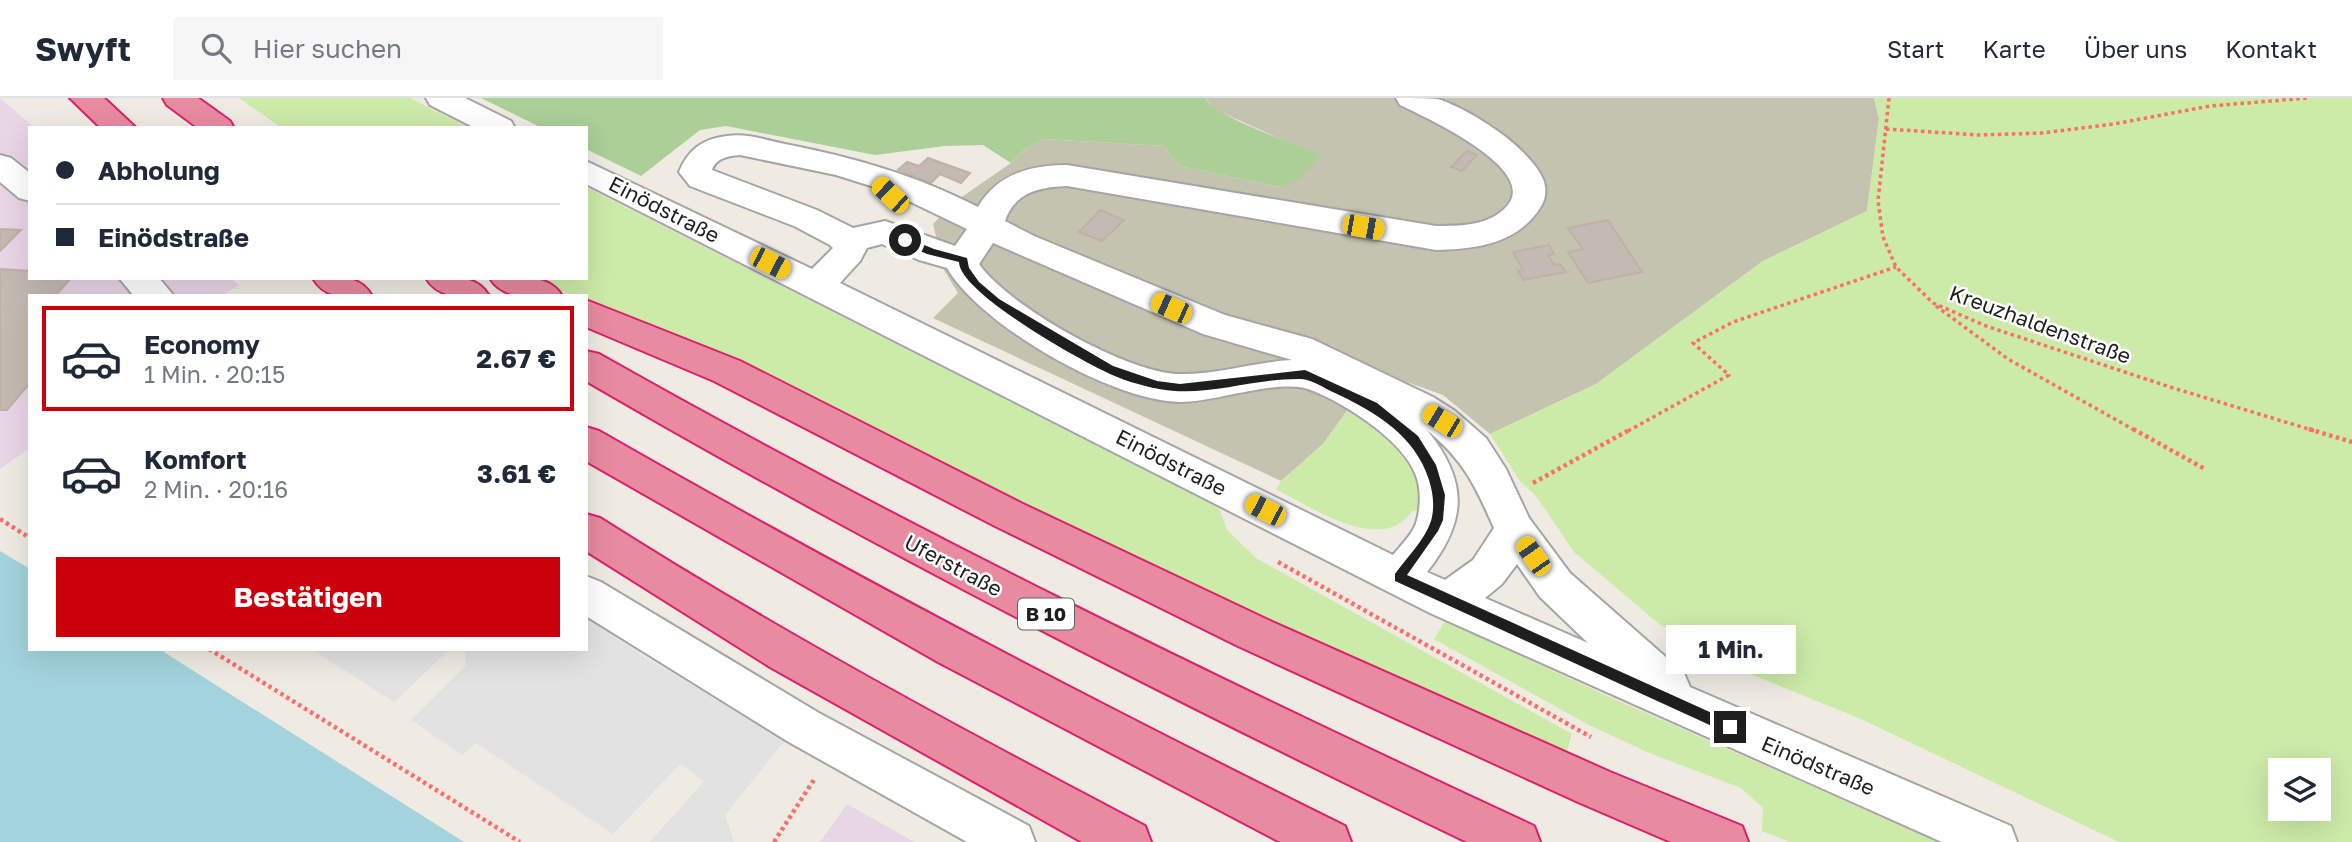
<!DOCTYPE html>
<html lang="de">
<head>
<meta charset="utf-8">
<style>
  body { margin:0; font-family:"Golos Text",sans-serif; background:#f6f6f7; color:#1f2937; height:100vh; display:flex; flex-direction:column; font-size:26px; white-space:nowrap }
  * { box-sizing:border-box; margin:0 }
  p { font-size:23px; color:#747a83 }
  .icon { flex:none; width:38px; height:38px; fill:none; stroke:currentColor; stroke-width:2; stroke-linecap:round; stroke-linejoin:round }
  .map { position:relative; flex:1; overflow:hidden }
  .drawer { position:absolute; left:28px; top:196px; width:560px; height:357px; display:flex; flex-direction:column; background:#fff; border-radius:0px; box-shadow:0 7px 28px #0002 }
  .drawer>* { flex:none }
  .guide { position:absolute; left:28px; top:28px; width:560px; height:154px; border-radius:0px; box-shadow:0 7px 28px #0002; display:grid; align-content:center; height:154px; padding:0 28px; background:#fff }
  .fabs { position:absolute; left:2268px; top:660px; display:grid; gap:14px }
  .fabs a { display:grid; place-items:center; width:63px; height:63px; border-radius:0px; background:#fff; box-shadow:0 7px 28px #0002; font-size:35px }
  .end { position:absolute; width:32px; height:32px; margin:-16px; border:9px solid #1e1e1e; background:#fff; box-shadow:0 0 0 4px #fff }
  .from { border-radius:50% }
  .bubble { position:absolute; height:49px; border-radius:0px; background:#fff; box-shadow:0 7px 28px #0002; font-size:23px; font-weight:700; line-height:49px; text-align:center }
  .car { position:absolute; width:21px; height:42px; margin:-21px -10px; border-radius:9px; box-shadow:0 0 5px 2px #0007; background:linear-gradient(#f5c518 24%,#345 0 40%,#f5c518 0 76%,#345 0 86%,#f5c518 0) }
  .guide b { display:flex; align-items:center; gap:24px; height:66px; font-size:26px }
  .guide b+b { border-top:2px solid #e0e1e3 }
  .guide i { width:18px; height:18px; background:#1f2937 }
  ul { padding:12px 0 0; list-style:none }
  li { display:flex; align-items:center; gap:21px; height:105px; margin:0 14px 10px; padding:0 14px; border:4px solid transparent; border-radius:0px }
  li div { flex:1 }
  li b { display:block; font-size:26px }
  li em { font-style:normal; font-weight:700 }
  li.selected { border-color:#cb000a }
  li>.icon { width:63px; height:63px; stroke-width:1.5 }
  .primary-button { display:flex; gap:14px; margin-top:auto; padding:14px 28px }
  .primary-button a { flex:1; height:80px; border-radius:0px; background:#cb000a; color:#fff; font-size:28px; font-weight:700; line-height:80px; text-align:center }
  header { display:flex; align-items:center; gap:42px; box-sizing:border-box; height:98px; padding:0 35px; background:#fff; border-bottom:2px solid #e0e1e3 }
  header strong { font-size:33px }
  nav { display:flex; gap:38px; margin-inline-start:auto; font-size:24px }
  .search { width:490px; height:63px; background:#f6f6f7; display:flex; align-items:center; gap:18px; box-sizing:border-box; padding:0 24px; border-radius:0px; color:#747a83; font-size:26px }
  .map>svg:first-child { display:block }
  .industrial { fill:#e8d5e6 }
  .construction { fill:#c4c3af }
  .grass { fill:#cceaa8; fill-rule:evenodd }
  .forest { fill:#abcf97 }
  .parking { fill:#e2e2e2 }
  .water { fill:#a3d3dd }
  .building { fill:#c4bab3; stroke:#c1b0a6; stroke-width:2 }
  .lines { fill:none; stroke-linecap:round; stroke-linejoin:round }
  .minor-casing { stroke:#a5a5a5; stroke-width:4 }
  .highway-casing { stroke:#dc216b; stroke-width:4 }
  .path-far1 { stroke:#fc6f68; stroke-width:3.5; stroke-dasharray:3.5 3.5; stroke-linecap:butt }
  .path { stroke:#fc6f68; stroke-width:4.5; stroke-dasharray:3.5 3.5; stroke-linecap:butt }
  .minor { fill:#fff; fill-rule:evenodd }
  .highway { fill:#e88aa0; fill-rule:evenodd }
  .route { fill:#1e1e1e }
  .labels { text-anchor:middle; stroke-width:5; stroke-linejoin:round; paint-order:stroke }
  .shield { fill:#fff; stroke:#626262; stroke-width:2 }
  .shield-label { font-size:19px; font-weight:bold; fill:#1e1e1e }
  .street-label { font-size:21px; fill:#1e1e1e; stroke:#fff }
</style>
</head>
<body>
<header>
<strong>Swyft</strong>
<div class="search"><svg class="icon" aria-label="search" viewBox="0 0 24 24"><circle cx="10" cy="10" r="6"/><path d="M15 15l6 6"/></svg>Hier suchen</div>
<nav><a>Start</a><a>Karte</a><a>Über uns</a><a>Kontakt</a></nav>
</header>
<div class="map">
<svg width="2352" height="744" viewBox="0 0 2352 744">
  <rect width="100%" height="100%" fill="#efebe3"/>
  <path class="industrial" d="M0,0l35,30h-5v150h200l9,7 -18,11h-191v152l-30,21z
    M847,706l67,38h-94z"/>
  <path class="construction" d="M1205,0h669l5,21 -12,92 -104,50 -167,123 -106,50 -47,-39 -67,-24 -53,73 -42,37 -348,-163 25,-25 -14,-23 -11,-46 20,-21 58,-40 16,-16 17,-8 120,7 15,20 101,21 41,-33 -34,-12 -73,-33z"/>
  <path class="grass" d="M239,0h171l59,30h-187z
    M1874,0h478v744h-233l-258,-123 -113,-46 -89,-49 -85,-72 -38,-56 -16,-15 -30,-47 106,-50 167,-123 104,-50 12,-92zM2319,672v38h-39v-38z
    M586,89l633,321 8,22 29,28 316,176 -6,20 -231,-101 -749,-352v-5h-13l-40,-18h53z
    M1351,308c44,37 64,42 71,104l-10,1c-30,45 -101,-4 -136,-22l5,-8 42,-37z
    M1445,523l160,74 333,147h-148l-28,-11 1,-23 -22,-20 -94,-36 -58,-27 -155,-86z"/>
  <path class="forest" d="M481,0h724c8,18 94,48 117,56l-27,28 -15,5 -101,-21 -15,-20 -120,-7 -17,8 -16,16 -28,-18 -38,1 -70,9 -149,-29 -26,4 -59,46 -55,-27v-21h-44z"/>
  <path class="parking" d="M586,520l60,40 139,82 -60,75 9,27h-84l54,-61 -24,-17 -67,70 -137,-91 -14,12 -51,-35 55,-55 -1,-16h121z
    M311,551h139l-56,53z"/>
  <path class="water" d="M0,453l30,18v80h129l305,193h-464z"/>
  <path class="building" d="M1467,53l10,4 -15,16 -11,-4z
    M928,60l42,15 -9,10 -21,-9 -9,9 -33,-13 9,-8 12,4z
    M1100,112l24,10 -22,21 -23,-9z
    M1608,122l34,52 -54,11 -20,-31 15,-3 -15,-21z
    M0,131l21,1 -21,21z
    M1549,147l5,9 -6,1 6,10 6,-1 6,8 -43,8 -5,-9 5,-1 -10,-18z
    M0,171l30,2v7h41l-16,18h-25v87l-23,27h-7z"/>
  <g class="lines">
    <g class="minor-casing">
      <path id="minor" d="M426,0h39l46,23 4,7h-40l-45,-23z
        M1396,0c13,0 30,0 42,1 33,11 90,47 105,80 4,10 3,20 -3,29 -23,36 -65,41 -104,42l-369,-64c-27,1 -52,6 -62,35l29,15 191,79 87,24 121,58 22,14 31,27 20,31 23,49 41,55 114,100 6,14 321,139 6,16h-75l-512,-229 -844,-429v-23l226,108 21,-21 -3,-3 -36,-19 -104,-40 -11,-14c9,-22 23,-33 48,-36 19,-3 39,4 58,8 67,13 131,31 193,63 19,-33 53,-42 89,-42l369,61c24,0 54,0 71,-20 33,-37 -82,-89 -107,-101zM740,57l96,20 54,17 77,37 -12,17 -70,-25 -32,7 -36,-18 -105,-40c4,-12 16,-14 28,-15zM993,145l210,91 89,26c-38,2 -75,15 -113,14 -51,-1 -170,-67 -200,-110zM882,146l37,16 28,8c33,57 166,134 234,134 35,0 95,-23 127,-13 34,12 93,50 107,84 6,14 6,32 2,47 -3,13 -16,25 -24,35l-553,-272 20,-22 7,-13zM1427,332c37,31 48,55 67,98l-21,32 -28,20 -18,-8c41,-52 41,-91 0,-142zM1517,466l23,33 48,46 -103,-45 17,-14z
        M0,57l11,3 19,15v28l-11,-3 -19,-16z
        M119,180h40l15,18h-40z
        M586,478l15,6 218,131 210,113 6,16h-68l-180,-101 -201,-125z"/>
    </g>
    <g class="highway-casing">
      <path id="highway" d="M70,0h34l32,30h-35z
        M163,0h35l32,23 4,7h-36l-31,-23z
        M313,180c23,0 46,-5 59,18 -23,0 -46,5 -59,-18z
        M426,180c23,0 50,-5 63,18 -23,0 -49,5 -63,-18z
        M490,180c24,0 58,-6 72,18 -24,0 -58,6 -72,-18z
        M586,202l154,61 283,143 245,116 342,152 132,54 6,16h-77l-93,-40 -340,-156 -243,-120 -281,-145 -128,-54z
        M586,253l13,3c304,172 618,325 935,472l6,16h-73c-299,-144 -594,-294 -881,-461z
        M586,329l13,4c244,140 493,270 746,395l6,16h-71l-342,-180 -352,-201z
        M586,416l14,4c176,112 360,211 545,308l6,16h-69l-312,-175 -184,-116z"/>
    </g>
    <path class="path-far1" d="M1889,0l-11,103 5,36 13,30 37,36 53,23 184,61 145,44
      M1886,31l93,6 63,-2 72,-9 96,-18 98,-8
      M1936,208l72,53 128,72
      M1628,333l101,-56 -36,-32 40,-21 163,-55"/>
    <path class="path" d="M2133,331l72,40
      M2309,331l43,13
      M1533,385l98,-54
      M0,421l30,19
      M1278,464l313,175
      M209,551l311,193
      M774,744l41,-64"/>
    <use href="#minor" class="minor"/>
    <use href="#highway" class="highway"/>
  </g>
  <path class="route" d="M905,139l29,12 33,9 2,10 10,14 20,17 114,67 44,15 23,3 125,-14 72,33 41,33 18,29 9,30 -2,25 -5,11 -31,44 327,148v9h-9l-330,-151v-7c11,-16 30,-34 36,-53 4,-14 2,-28 -2,-41 -14,-45 -54,-68 -94,-87 -10,-4 -23,-14 -34,-14 -47,-1 -95,19 -142,10 -17,-3 -40,-10 -55,-18 -29,-14 -145,-79 -145,-109l-32,-8 -25,-11 -2,-3z"/>
  <g class="labels">
    <rect class="shield" x="1018" y="500.5" width="56" height="31" rx="5"/>
    <g class="shield-label">
      <text x="1046" y="523">B 10</text>
    </g>
    <g class="street-label">
      <text transform="translate(664 112) rotate(27)" y="7">Einödstraße</text>
      <text transform="translate(2040 227) rotate(20)" y="7">Kreuzhaldenstraße</text>
      <text transform="translate(1171 365) rotate(27)" y="7">Einödstraße</text>
      <text transform="translate(953 468) rotate(28)" y="7">Uferstraße</text>
      <text transform="translate(1818 668) rotate(23)" y="7">Einödstraße</text>
    </g>
  </g>
</svg>
<div class="fabs">
<a><svg class="icon" aria-label="layers" viewBox="0 0 24 24"><path d="M12 4l9 5-9 5-9-5zM3 14l9 5 9-5"/></svg></a>
</div>
<i class="end from" style="left:905px;top:142px"></i>
<i class="end" style="left:1730px;top:629px"></i>
<div class="bubble" style="left:1666px;top:527px;width:130px">1 Min.</div>
<i class="car" style="left:890px;top:97px;rotate:313deg"></i>
<i class="car" style="left:1363px;top:129px;rotate:100deg"></i>
<i class="car" style="left:770px;top:165px;rotate:117deg"></i>
<i class="car" style="left:1171px;top:210px;rotate:294deg"></i>
<i class="car" style="left:1442px;top:323px;rotate:301deg"></i>
<i class="car" style="left:1265px;top:412px;rotate:297deg"></i>
<i class="car" style="left:1533px;top:458px;rotate:325deg"></i>
<div class="guide">
<b><i class="from"></i>Abholung</b>
<b><i></i>Einödstraße</b>
</div>
<section class="drawer">
<ul>
<li class="selected"><svg class="icon" aria-label="car" viewBox="0 0 24 24"><path d="M5 17H2v-5l4-1 3-4h7l3 4 3 1v5h-3M9 17h6M6 11h13"/><circle cx="7" cy="17" r="2"/><circle cx="17" cy="17" r="2"/></svg><div><b>Economy</b><p>1 Min. · 20:15</p></div><em>2.67 €</em></li>
<li><svg class="icon" aria-label="car" viewBox="0 0 24 24"><path d="M5 17H2v-5l4-1 3-4h7l3 4 3 1v5h-3M9 17h6M6 11h13"/><circle cx="7" cy="17" r="2"/><circle cx="17" cy="17" r="2"/></svg><div><b>Komfort</b><p>2 Min. · 20:16</p></div><em>3.61 €</em></li>
</ul>
<div class="primary-button"><a>Bestätigen</a></div>
</section>
</div>
</body>
</html>
